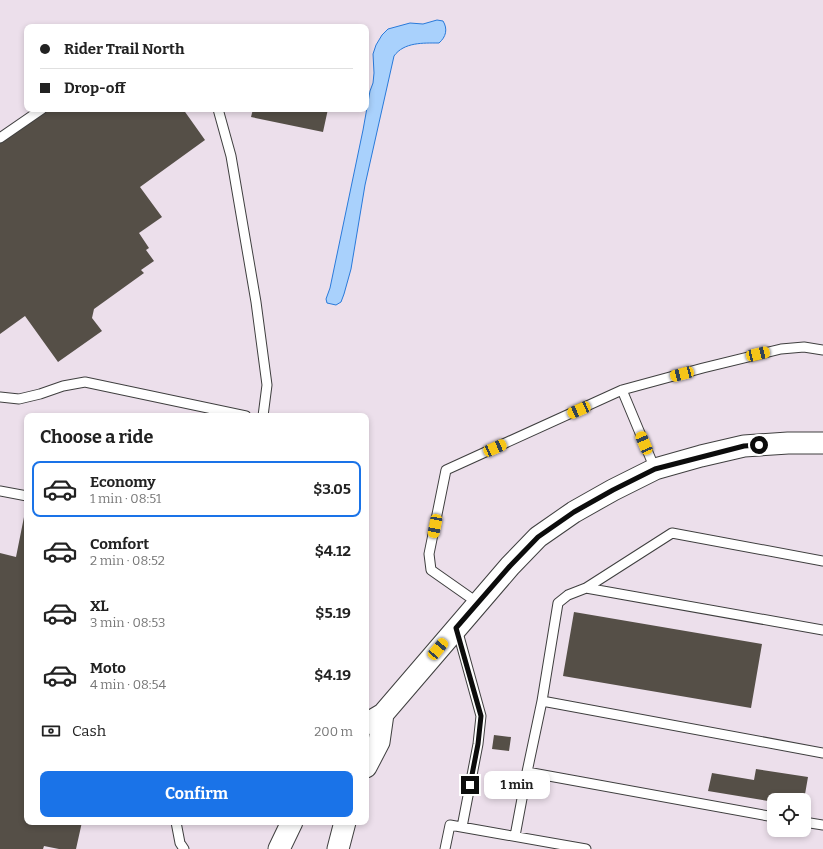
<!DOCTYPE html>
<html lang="en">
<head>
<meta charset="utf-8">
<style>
  body { margin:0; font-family:Bitter,serif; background:#f2f2f2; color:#222; height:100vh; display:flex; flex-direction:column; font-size:15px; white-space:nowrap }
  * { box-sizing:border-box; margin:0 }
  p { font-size:13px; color:#767676 }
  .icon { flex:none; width:22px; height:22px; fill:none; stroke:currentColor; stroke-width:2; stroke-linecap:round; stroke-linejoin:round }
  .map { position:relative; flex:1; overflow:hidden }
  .panel { position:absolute; left:24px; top:413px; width:345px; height:412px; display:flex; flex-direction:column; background:#fff; border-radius:8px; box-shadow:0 2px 6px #0003 }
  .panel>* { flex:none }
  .guide { position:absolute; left:24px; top:24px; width:345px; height:88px; border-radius:8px; box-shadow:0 2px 6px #0003; display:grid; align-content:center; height:88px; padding:0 16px; background:#fff }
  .controls { position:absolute; left:767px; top:793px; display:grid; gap:8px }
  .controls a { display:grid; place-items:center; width:44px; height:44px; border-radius:8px; background:#fff; box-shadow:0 2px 6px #0003; font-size:20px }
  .end { position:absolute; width:18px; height:18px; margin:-9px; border:5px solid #0c0c0c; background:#fff; box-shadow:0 0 0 2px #fff }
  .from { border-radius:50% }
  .bubble { position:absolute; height:28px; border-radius:8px; background:#fff; box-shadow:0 2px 6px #0003; font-size:13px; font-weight:700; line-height:28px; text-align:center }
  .car { position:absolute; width:12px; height:24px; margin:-12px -6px; border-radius:5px; box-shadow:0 0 3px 1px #0007; background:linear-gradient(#f5c518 24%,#345 0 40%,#f5c518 0 76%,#345 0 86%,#f5c518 0) }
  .guide b { display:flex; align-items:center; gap:14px; height:38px; font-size:15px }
  .guide b+b { border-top:1px solid #e0e0e0 }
  .guide i { width:10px; height:10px; background:#222 }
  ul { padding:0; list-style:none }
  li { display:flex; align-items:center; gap:12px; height:56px; margin:0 8px 6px; padding:0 8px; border:2px solid transparent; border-radius:8px }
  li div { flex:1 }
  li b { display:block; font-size:15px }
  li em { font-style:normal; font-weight:700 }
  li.on { border-color:#1a73e8 }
  li>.icon { width:36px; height:36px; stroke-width:1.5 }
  h2 { padding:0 16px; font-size:18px; line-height:48px }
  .pay { display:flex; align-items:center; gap:10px; height:44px; padding:0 16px; font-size:15px }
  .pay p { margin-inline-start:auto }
  .button { display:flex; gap:8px; margin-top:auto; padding:8px 16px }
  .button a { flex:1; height:46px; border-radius:8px; background:#1a73e8; color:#fff; font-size:16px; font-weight:700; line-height:46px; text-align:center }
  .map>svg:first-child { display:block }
  .industrial { fill:#ecdfeb; fill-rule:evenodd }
  .water { fill:#a9d1fc; stroke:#297ada }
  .building { fill:#554f47 }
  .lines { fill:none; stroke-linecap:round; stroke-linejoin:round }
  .service-casing { stroke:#3f3f3f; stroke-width:11 }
  .tertiary-casing { stroke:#3f3f3f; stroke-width:23 }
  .service { stroke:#fff; stroke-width:9 }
  .tertiary { stroke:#fff; stroke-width:21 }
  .route { stroke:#0c0c0c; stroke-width:5 }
</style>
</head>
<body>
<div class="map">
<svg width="823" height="849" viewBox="0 0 823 849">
  <rect width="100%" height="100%" fill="#fffeea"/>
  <path class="industrial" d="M0,0h823v849h-823zM27,27h339v82h-339zM27,416h339v406h-339zM774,800h30v30h-30z"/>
  <path class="water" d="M437,20l6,1c5,8 3,16 -4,22 -16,0 -35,-1 -45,13l-29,129 -14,84 -7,25 -3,8 -5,3 -9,-2 -1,-4 4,-11 33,-158 7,-39 3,-8 1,-10 -1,-19 3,-9 6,-10 6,-6 22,-6 13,1z"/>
  <path class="building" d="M48,109h135l22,31 -65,47 22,30 -23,16 10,15 -3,2 8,11 -13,9 3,3 -50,36 -2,9 10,13 -44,31 -33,-46 -25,18v-191z
    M253,109h75l-5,23 -72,-15z
    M25,512l2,1v309h55l-6,27h-17l-15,-3 -1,3h-43v-296l16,4z
    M574,612l188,32 -11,64 -188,-32z
    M494,735l17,2 -2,14 -17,-2z
    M756,769l52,8 -4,23h-30v2l-66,-11 4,-18 42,7z"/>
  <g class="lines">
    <g class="service-casing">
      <path id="service" d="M218,109l13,47 25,146 11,83 -4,31
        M0,138l42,-29
        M622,390l33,79
        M0,397l19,2 21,-5 23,-8 22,-4 161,34
        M0,491l27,5
        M823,561l-151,-28 -86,55 -18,7 -10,8 -16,98 281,52
        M586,588l237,42
        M478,603l-47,-33 -2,-16 17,-84 176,-80 81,-22 78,-19 23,-2 19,3
        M457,629l24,87 -3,28 -16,83
        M527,772l15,-71
        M176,822l4,21 4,6
        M804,822l19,3
        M515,836l12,-64 247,45
        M445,849l5,-24 136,24"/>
    </g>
    <g class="tertiary-casing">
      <path id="tertiary" d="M366,724l17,-10 127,-148 28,-29 36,-25 39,-22 42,-21 46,-13 43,-10 44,-3h35
        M366,767l13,-25 4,-28
        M279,849l13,-27
        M338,849l7,-27"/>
    </g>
    <use href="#service" class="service"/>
    <use href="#tertiary" class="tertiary"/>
  </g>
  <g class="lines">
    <path class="route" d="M470,785l8,-41 3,-28 -25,-88 54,-62 28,-29 36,-25 39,-22 42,-21 89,-23 15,-1"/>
  </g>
</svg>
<div class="controls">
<a><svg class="icon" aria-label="locate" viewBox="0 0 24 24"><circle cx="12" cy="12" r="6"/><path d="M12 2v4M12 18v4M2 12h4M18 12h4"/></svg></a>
</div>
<i class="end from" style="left:759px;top:445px"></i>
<i class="end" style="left:470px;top:785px"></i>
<div class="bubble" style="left:484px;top:771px;width:66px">1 min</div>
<i class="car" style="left:758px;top:354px;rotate:77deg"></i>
<i class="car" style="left:682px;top:374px;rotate:255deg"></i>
<i class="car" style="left:579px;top:410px;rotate:246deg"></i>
<i class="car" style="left:644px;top:443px;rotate:337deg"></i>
<i class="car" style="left:495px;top:448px;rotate:66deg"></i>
<i class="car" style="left:435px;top:526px;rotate:191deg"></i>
<i class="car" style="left:438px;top:649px;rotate:40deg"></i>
<div class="guide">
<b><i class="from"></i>Rider Trail North</b>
<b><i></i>Drop-off</b>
</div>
<section class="panel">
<h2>Choose a ride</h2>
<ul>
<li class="on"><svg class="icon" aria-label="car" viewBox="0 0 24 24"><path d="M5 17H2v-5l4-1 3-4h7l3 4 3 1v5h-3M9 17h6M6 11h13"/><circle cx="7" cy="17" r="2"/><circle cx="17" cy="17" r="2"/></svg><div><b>Economy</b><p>1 min · 08:51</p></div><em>$3.05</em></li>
<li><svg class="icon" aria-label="car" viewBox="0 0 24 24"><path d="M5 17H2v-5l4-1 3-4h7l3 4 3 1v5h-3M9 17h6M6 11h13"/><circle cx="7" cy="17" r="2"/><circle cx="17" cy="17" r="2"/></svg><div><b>Comfort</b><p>2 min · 08:52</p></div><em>$4.12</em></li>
<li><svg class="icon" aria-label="car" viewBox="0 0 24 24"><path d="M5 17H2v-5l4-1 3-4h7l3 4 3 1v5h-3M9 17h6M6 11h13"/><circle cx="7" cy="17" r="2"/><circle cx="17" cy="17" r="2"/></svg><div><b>XL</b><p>3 min · 08:53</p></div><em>$5.19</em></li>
<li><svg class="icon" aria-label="car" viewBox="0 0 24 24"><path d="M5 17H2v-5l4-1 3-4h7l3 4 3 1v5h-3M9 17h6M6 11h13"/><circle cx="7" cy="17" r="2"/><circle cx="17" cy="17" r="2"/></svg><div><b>Moto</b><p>4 min · 08:54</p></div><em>$4.19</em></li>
</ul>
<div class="pay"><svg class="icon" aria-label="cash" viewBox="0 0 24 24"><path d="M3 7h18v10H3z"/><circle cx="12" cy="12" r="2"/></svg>Cash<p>200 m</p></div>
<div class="button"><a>Confirm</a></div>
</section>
</div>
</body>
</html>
